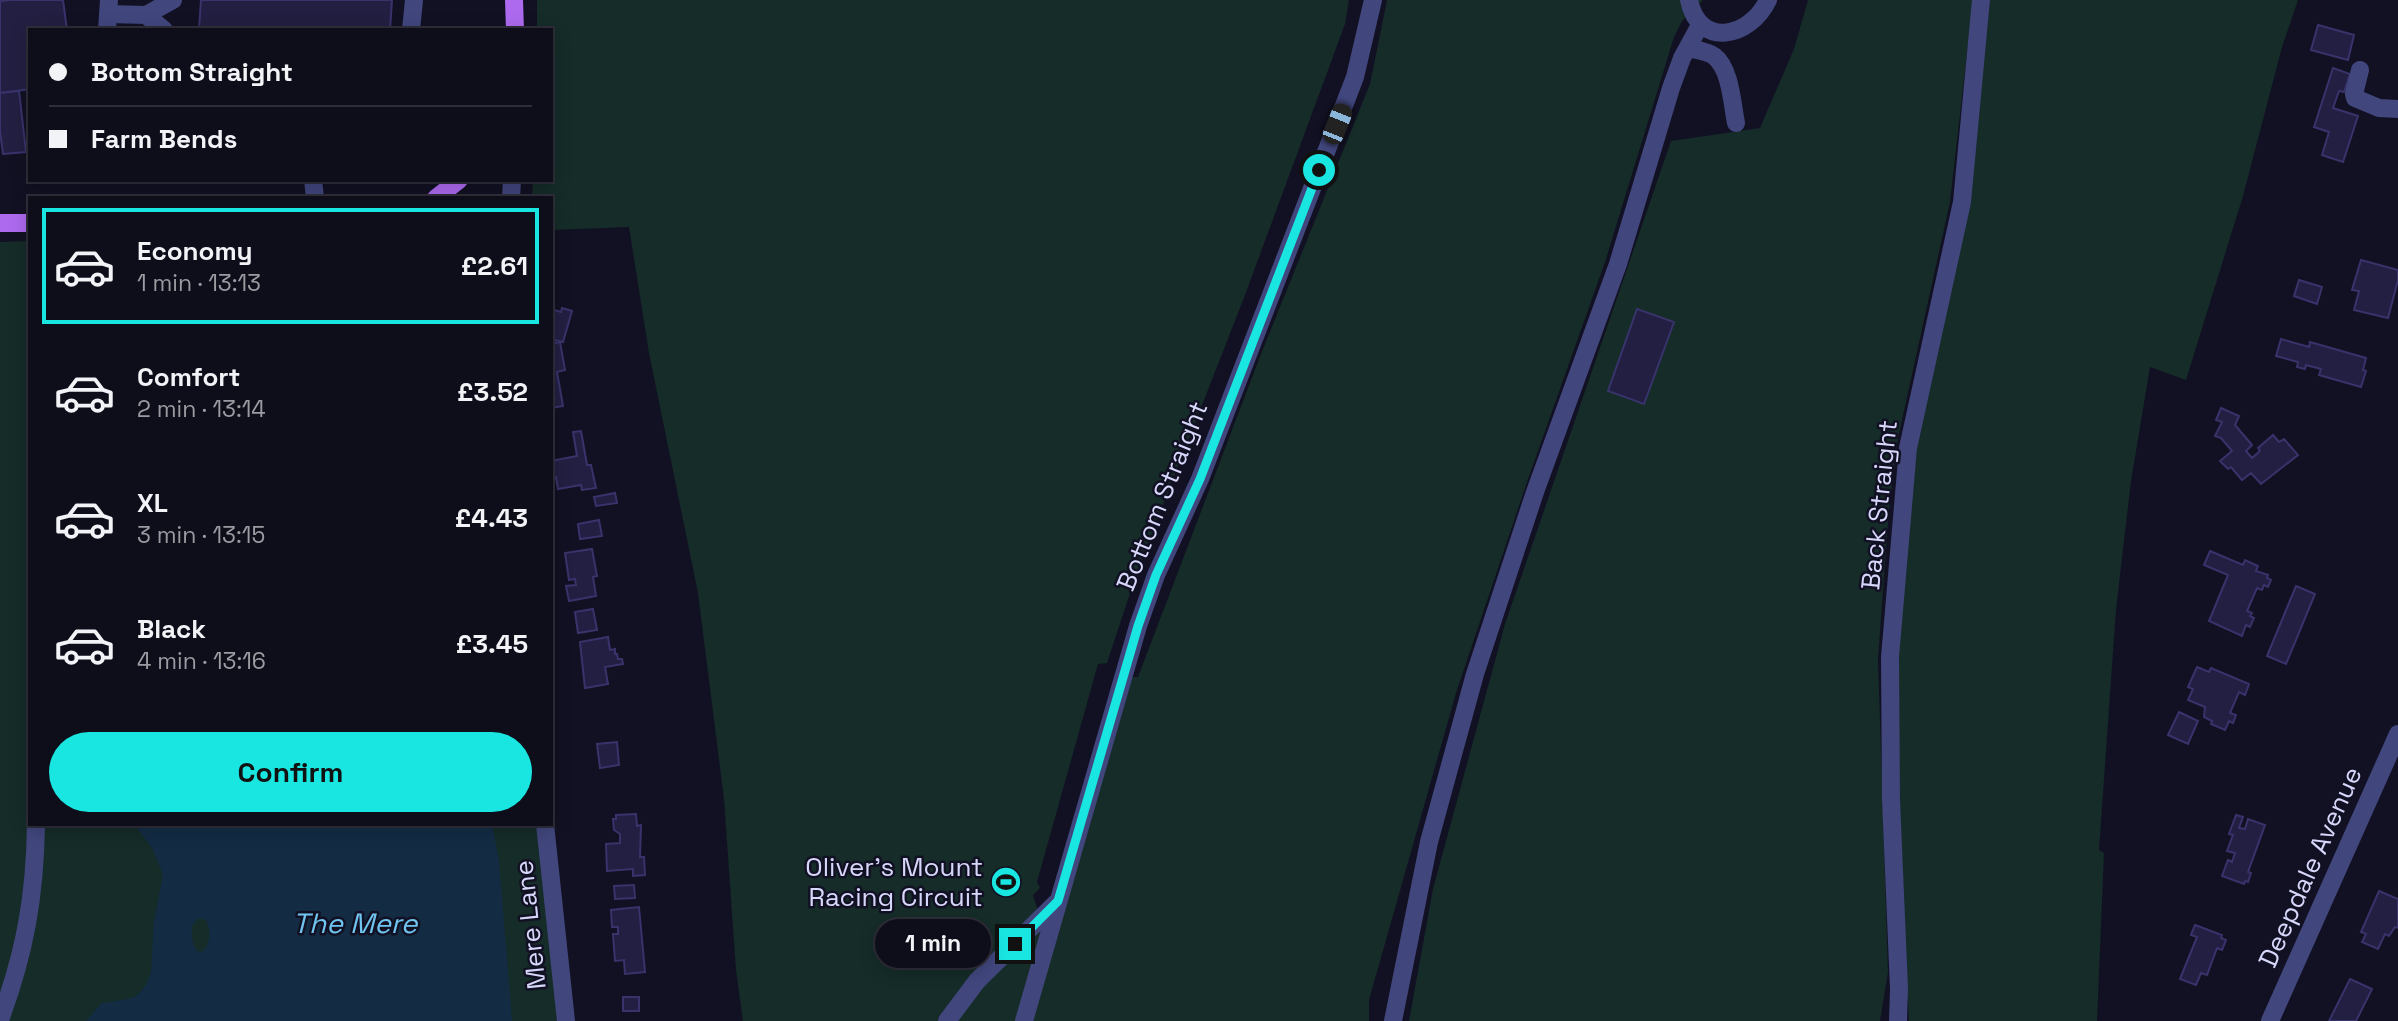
<!DOCTYPE html>
<html lang="en">
<head>
<meta charset="utf-8">
<style>
  body { margin:0; font-family:"Space Grotesk",sans-serif; background:#1c1b27; color:#f1f3f6; height:100vh; display:flex; flex-direction:column; font-size:26px; white-space:nowrap }
  * { box-sizing:border-box; margin:0 }
  p { font-size:23px; color:#9b9ca2 }
  .icon { flex:none; width:38px; height:38px; fill:none; stroke:currentColor; stroke-width:2; stroke-linecap:round; stroke-linejoin:round }
  .map { position:relative; flex:1; overflow:hidden }
  .details { position:absolute; left:28px; top:196px; width:525px; height:630px; display:flex; flex-direction:column; background:#0e0d1a; border-radius:0px; box-shadow:0 4px 18px #0003,0 0 0 2px #2e2d39 }
  .details>* { flex:none }
  .top-card { position:absolute; left:28px; top:28px; width:525px; height:154px; border-radius:0px; box-shadow:0 4px 18px #0003,0 0 0 2px #2e2d39; display:grid; align-content:center; height:154px; padding:0 21px; background:#0e0d1a }
  .end { position:absolute; width:32px; height:32px; margin:-16px; border:9px solid #19e5e1; background:#111; box-shadow:0 0 0 4px #111 }
  .from { border-radius:50% }
  .bubble { position:absolute; height:49px; border-radius:24px; background:#0e0d1a; box-shadow:0 4px 18px #0003,0 0 0 2px #2e2d39; font-size:23px; font-weight:600; line-height:49px; text-align:center }
  .car { position:absolute; width:21px; height:42px; margin:-21px -10px; border-radius:9px; box-shadow:0 0 5px 2px #0007; background:linear-gradient(#222 24%,#8ab4d8 0 40%,#222 0 76%,#8ab4d8 0 86%,#222 0) }
  .top-card b { display:flex; align-items:center; gap:24px; height:66px; font-size:26px }
  .top-card b+b { border-top:2px solid #2e2d39 }
  .top-card i { width:18px; height:18px; background:#f1f3f6 }
  ul { padding:12px 0 0; list-style:none }
  li { display:flex; align-items:center; gap:21px; height:116px; margin:0 14px 10px; padding:0 7px; border:4px solid transparent; border-radius:0px }
  li div { flex:1 }
  li b { display:block; font-size:26px }
  li em { font-style:normal; font-weight:600 }
  li.current { border-color:#19e5e1 }
  li>.icon { width:63px; height:63px; stroke-width:1.5 }
  .cta { display:flex; gap:14px; margin-top:auto; padding:14px 21px }
  .cta a { flex:1; height:80px; border-radius:42px; background:#19e5e1; color:#111; font-size:28px; font-weight:600; line-height:80px; text-align:center }
  .map>svg:first-child { display:block }
  .green { fill:#152c29 }
  .water { fill:#132c44; fill-rule:evenodd }
  .building { fill:#221f42; stroke:#38336b; stroke-width:2 }
  .lines { fill:none; stroke-linecap:round; stroke-linejoin:round }
  .minor { stroke:#41467d; stroke-width:18 }
  .major { stroke:#ad6aef; stroke-width:18 }
  .route { stroke:#19e5e1; stroke-width:9 }
  .labels { text-anchor:middle; stroke-width:5; stroke-linejoin:round; paint-order:stroke }
  .street-label { font-size:26px; fill:#d7d7fb; stroke:#121123 }
  .poi-label { font-size:26px; fill:#d7d7fb; stroke:#121123; text-anchor:end }
  .water-label { font-size:28px; font-style:italic; fill:#70c4f0; stroke:#121123 }
</style>
</head>
<body>
<div class="map">
<svg width="2398" height="1021" viewBox="0 0 2398 1021">
  <rect width="100%" height="100%" fill="#121123"/>
  <path class="green" d="M537,0h812l-4,24 -100,271 -107,274 -31,94 -9,1 -61,218 3,6 -7,7 10,32 -26,94h-274l-7,-51 -12,-171 -26,-206 -49,-240 -20,-126 -78,3v-32h-19l1,-18h18v-150h-14z
    M1387,0h316l-21,21 -8,16 -69,225 -78,220 -71,211 -87,307v21h-336l97,-344h8l123,-323 109,-270z
    M1808,0h165l-23,202 -52,236 -9,71 -11,150 10,313 -8,49h-471l24,-132 72,-265 166,-483 89,-13 34,-79z
    M1990,0h308l-16,47 -39,149 -57,184 -36,-13 -19,114 -15,128 -17,241 5,3 -7,168h-188l-11,-220 -1,-142 20,-212 52,-244z
    M30,241v583h510l21,197h-561v-779z"/>
  <path class="water" d="M134,824h358l7,37 13,160h-426l16,-18 27,-4 9,-4 8,-10 5,-12 3,-51 9,-48 -11,-26zM198,918l7,1c7,11 6,26 -4,34 -10,-4 -8,-17 -10,-26z"/>
  <path class="building" d="M10,0h53l4,30h-37v59l-30,4v-92z
    M201,0h191l-2,30h-191z
    M2318,25l36,10 -6,25 -37,-10z
    M2333,68l17,6 -6,18 -5,-1 -6,17 25,8 -15,46 -21,-7 7,-23 -15,-5z
    M19,91l7,61 -23,2 -3,-23v-38z
    M2361,260l37,10v10l-10,38 -34,-8 5,-19 -7,-1z
    M2299,280l23,7 -5,17 -23,-8z
    M562,308l10,3 -9,31 -12,-3v-30l10,3z
    M1637,309l37,13 -30,82 -36,-13z
    M2281,339l28,8 1,-5 56,16 -3,12 3,1 -5,16 -42,-12 2,-6 -15,-4 -1,4 -8,-2 1,-5 -22,-6z
    M560,342l5,28 -8,2 6,34 -12,2v-64z
    M2221,408l18,8 -4,9 17,20 -6,6 6,7 8,-7 -2,-3 15,-13 6,7 5,-3 14,16 -37,29 -10,-11 -9,7 -11,-13 -3,2 -8,-8 12,-10 -11,-13 -6,-2 7,-14 -6,-2z
    M581,431l6,34h4l5,23 -14,2 -1,-5 -23,4 -2,-12 -3,1 -2,-17 26,-5 -4,-24z
    M615,493l2,10 -21,3 -2,-9z
    M599,520l3,16 -22,3 -2,-15z
    M592,549l5,27 -4,1 3,19 -27,5 -3,-15 10,-1 -1,-6 -6,1 -4,-27z
    M2210,551l33,14 2,-5 13,6 -2,5 12,4 -1,3 4,2 -3,7 -4,-2 -2,5 -5,-2 -10,23 5,2 -2,3 4,2 -4,9 -4,-2 -4,11 -33,-15 19,-46 -24,-10z
    M2296,586l19,8 -29,70 -19,-8z
    M593,609l4,21 -19,3 -3,-21z
    M608,637l2,13 5,-1v5h2l1,5h4l1,5 -18,3 3,17 -23,4 -5,-46z
    M2197,667l12,5 2,-4 38,16 -4,11 -6,-3 -9,21 6,2 -3,8 -4,-2 -4,9 -14,-6 1,-3 -8,-4 1,-10 -17,-7 5,-11 -5,-2z
    M2179,712l19,9 -10,23 -20,-9z
    M617,742l2,23 -19,3 -3,-24z
    M636,814l1,12 4,-1 -1,32h4l1,18 -12,1v-7l-26,2 -1,-27 14,-1v-9l-6,-4 -1,-11h3v-4z
    M2236,815l7,2 -4,11 6,1 3,-10 17,6 -17,47 3,1 -3,9 -3,-1 -1,3 -22,-8 6,-16 4,2 3,-9 -8,-2 6,-16 -4,-1z
    M634,885l1,13 -20,1 -1,-13z
    M2379,891l19,8v29l-3,-1 -6,9 -4,-2 -7,15 -16,-7 4,-8 -5,-2z
    M639,907l6,65 -20,2 -1,-14 -9,1 -2,-27h5v-7h-6l-1,-17z
    M2195,925l27,10 -1,3 5,2 -4,10 -5,-2 -10,27 -6,-2 -5,12 -16,-6 17,-42 -6,-2z
    M2350,979l22,10 -16,32h-27z
    M623,997h16v14h-16z"/>
  <g class="lines">
    <path class="minor" d="M1689,0c10,49 61,38 79,0
      M108,14l38,1 27,-15
      M146,15l18,15
      M107,30l2,-30
      M411,30l3,-30
      M1688,48c8,2 19,3 26,8 17,13 18,48 22,67
      M2360,70l-6,24 1,4 24,10 19,1
      M313,180l2,18
      M511,198l1,-18
      M545,824l21,197
      M0,1020c25,-68 35,-123 36,-196
      M947,1021l30,-40 79,-78
      M1024,1021l114,-395 18,-51 44,-96 155,-402 18,-77
      M1393,1021l36,-179 46,-168 60,-182 83,-228 53,-176 11,-30 18,-33
      M1898,1021l1,-32 -8,-189 -1,-143 18,-209 54,-246 19,-202
      M2270,1021l128,-287"/>
    <path class="major" d="M514,0l1,30
      M436,198l23,-18
      M0,223h30"/>
  </g>
  <g class="lines">
    <path class="route" d="M1015,944l43,-43 80,-275 18,-51 44,-96 119,-309"/>
  </g>
  <defs>
    <g id="stadium-disc" transform="scale(1.575)"><circle r="9.5" fill="#19e5e1" stroke="#121123"/><path d="M0-5a6.5 5 0 1 0 0 10a6.5 5 0 1 0 0-10ZM-3.5-1.8h7v3.6h-7Z" fill="#111"/></g>
  </defs>
  <g fill-rule="evenodd">
    <use href="#stadium-disc" x="1006" y="882"/>
  </g>
  <g class="labels">
    <g class="street-label">
      <text transform="translate(1162 496) rotate(-68)" y="9">Bottom Straight</text>
      <text transform="translate(1879 505) rotate(-84)" y="9">Back Straight</text>
      <text transform="translate(2310 867) rotate(-66)" y="9">Deepdale Avenue</text>
      <text transform="translate(530 925) rotate(-96)" y="9">Mere Lane</text>
    </g>
    <g class="poi-label">
      <text x="983" y="876">Oliver's Mount<tspan x="983" dy="30">Racing Circuit</tspan></text>
    </g>
    <g class="water-label">
      <text x="355" y="933">The Mere</text>
    </g>
  </g>
</svg>
<i class="end from" style="left:1319px;top:170px"></i>
<i class="end" style="left:1015px;top:944px"></i>
<div class="bubble" style="left:875px;top:919px;width:116px">1 min</div>
<i class="car" style="left:1337px;top:124px;rotate:22deg"></i>
<div class="top-card">
<b><i class="from"></i>Bottom Straight</b>
<b><i></i>Farm Bends</b>
</div>
<section class="details">
<ul>
<li class="current"><svg class="icon" aria-label="car" viewBox="0 0 24 24"><path d="M5 17H2v-5l4-1 3-4h7l3 4 3 1v5h-3M9 17h6M6 11h13"/><circle cx="7" cy="17" r="2"/><circle cx="17" cy="17" r="2"/></svg><div><b>Economy</b><p>1 min · 13:13</p></div><em>£2.61</em></li>
<li><svg class="icon" aria-label="car" viewBox="0 0 24 24"><path d="M5 17H2v-5l4-1 3-4h7l3 4 3 1v5h-3M9 17h6M6 11h13"/><circle cx="7" cy="17" r="2"/><circle cx="17" cy="17" r="2"/></svg><div><b>Comfort</b><p>2 min · 13:14</p></div><em>£3.52</em></li>
<li><svg class="icon" aria-label="car" viewBox="0 0 24 24"><path d="M5 17H2v-5l4-1 3-4h7l3 4 3 1v5h-3M9 17h6M6 11h13"/><circle cx="7" cy="17" r="2"/><circle cx="17" cy="17" r="2"/></svg><div><b>XL</b><p>3 min · 13:15</p></div><em>£4.43</em></li>
<li><svg class="icon" aria-label="car" viewBox="0 0 24 24"><path d="M5 17H2v-5l4-1 3-4h7l3 4 3 1v5h-3M9 17h6M6 11h13"/><circle cx="7" cy="17" r="2"/><circle cx="17" cy="17" r="2"/></svg><div><b>Black</b><p>4 min · 13:16</p></div><em>£3.45</em></li>
</ul>
<div class="cta"><a>Confirm</a></div>
</section>
</div>
</body>
</html>
